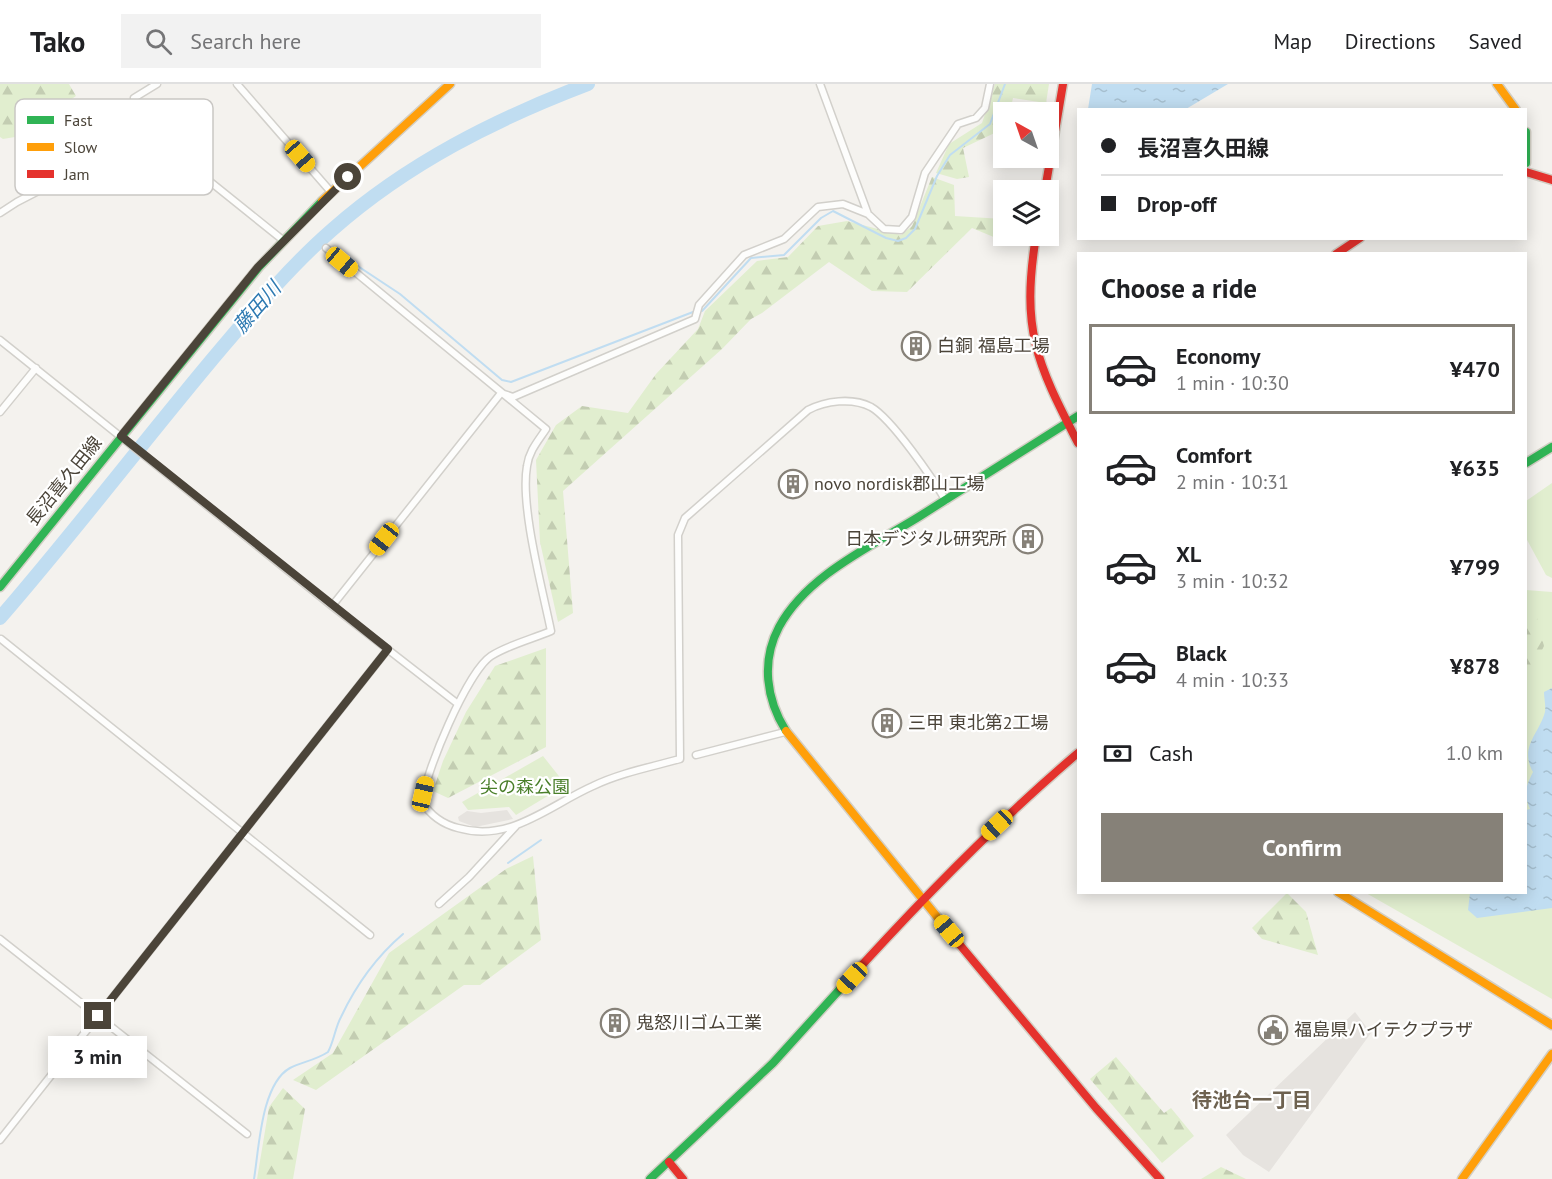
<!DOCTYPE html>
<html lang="en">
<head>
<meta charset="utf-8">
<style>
  body { margin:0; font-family:"PT Sans","Noto Sans JP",sans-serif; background:#f2f2f2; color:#202124; height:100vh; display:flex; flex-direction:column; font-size:22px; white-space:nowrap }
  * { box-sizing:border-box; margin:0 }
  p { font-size:20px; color:#757577 }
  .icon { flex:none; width:33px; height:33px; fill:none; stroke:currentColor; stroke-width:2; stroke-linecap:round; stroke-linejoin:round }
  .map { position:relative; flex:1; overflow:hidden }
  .panel { position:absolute; left:1077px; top:168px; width:450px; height:642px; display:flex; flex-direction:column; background:#fff; border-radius:0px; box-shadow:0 3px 15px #0003 }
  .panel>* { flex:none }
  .top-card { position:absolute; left:1077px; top:24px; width:450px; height:132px; border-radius:0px; box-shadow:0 3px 15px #0003; display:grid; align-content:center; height:132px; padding:0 24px; background:#fff }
  .needle { width:39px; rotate:320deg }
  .fabs { position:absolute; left:993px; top:18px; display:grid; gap:12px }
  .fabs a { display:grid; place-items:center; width:66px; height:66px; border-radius:0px; background:#fff; box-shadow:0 3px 15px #0003; font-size:30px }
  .end { position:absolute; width:27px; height:27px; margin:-14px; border:8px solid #4b4439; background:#fff; box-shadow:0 0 0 3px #fff }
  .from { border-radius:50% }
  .bubble { position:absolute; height:42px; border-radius:0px; background:#fff; box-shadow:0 3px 15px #0003; font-size:20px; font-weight:700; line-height:42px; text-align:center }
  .car { position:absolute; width:18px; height:36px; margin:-18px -9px; border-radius:8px; box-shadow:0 0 4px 2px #0007; background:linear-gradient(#f5c518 24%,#345 0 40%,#f5c518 0 76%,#345 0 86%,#f5c518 0) }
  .top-card b { display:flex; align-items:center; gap:21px; height:57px; font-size:22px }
  .top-card b+b { border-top:2px solid #e0e0e0 }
  .top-card i { width:15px; height:15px; background:#202124 }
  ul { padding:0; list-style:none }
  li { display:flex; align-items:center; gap:18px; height:90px; margin:0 12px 9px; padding:0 12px; border:3px solid transparent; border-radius:0px }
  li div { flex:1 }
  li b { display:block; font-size:22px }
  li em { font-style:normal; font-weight:700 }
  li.on { border-color:#868178 }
  li>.icon { width:54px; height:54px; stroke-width:1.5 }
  h2 { padding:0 24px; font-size:27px; line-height:72px }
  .pay { display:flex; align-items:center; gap:15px; height:66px; padding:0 24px; font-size:22px }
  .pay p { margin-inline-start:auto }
  .primary-button { display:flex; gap:12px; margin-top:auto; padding:12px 24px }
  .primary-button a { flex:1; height:69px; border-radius:0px; background:#868178; color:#fff; font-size:24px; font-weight:700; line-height:69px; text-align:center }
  header { display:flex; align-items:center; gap:36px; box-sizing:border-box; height:84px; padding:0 30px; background:#fff; border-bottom:2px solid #e0e0e0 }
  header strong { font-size:28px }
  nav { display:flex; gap:33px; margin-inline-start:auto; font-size:21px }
  .search { width:420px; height:54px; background:#f2f2f2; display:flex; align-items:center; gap:15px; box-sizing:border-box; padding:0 21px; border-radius:0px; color:#757577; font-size:22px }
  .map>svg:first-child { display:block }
  .green { fill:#e1eecf }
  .forest { fill:url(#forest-firs) }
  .parking { fill:#e6e3df }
  .water { fill:url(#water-ripples) }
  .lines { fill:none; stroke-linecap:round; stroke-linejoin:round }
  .stream { stroke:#c0ddf1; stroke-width:2 }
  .river { stroke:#c0ddf1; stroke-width:14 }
  .street-casing { stroke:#d2d0cb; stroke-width:9 }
  .fast-casing { stroke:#d3cfc5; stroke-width:11 }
  .slow-casing { stroke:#d3cfc5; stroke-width:11 }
  .jam-casing { stroke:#d3cfc5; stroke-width:11 }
  .street { stroke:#fdfdfc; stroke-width:6 }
  .fast { stroke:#30b455; stroke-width:8 }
  .slow { stroke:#ff9f0a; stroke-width:8 }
  .jam { stroke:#e5322d; stroke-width:8 }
  .route { stroke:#4b4439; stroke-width:8 }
  .labels { text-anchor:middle; stroke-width:4.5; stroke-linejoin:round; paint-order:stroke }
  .poi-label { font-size:18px; fill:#4b4439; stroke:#fff; text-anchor:start }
  .street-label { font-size:18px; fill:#4b4439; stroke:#fff }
  .park-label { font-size:18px; fill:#4a7f2a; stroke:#fff }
  .water-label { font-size:20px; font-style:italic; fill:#2e7ab2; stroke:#fff }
  .neighbourhood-label { font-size:20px; font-weight:bold; fill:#6e6250; stroke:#fff }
  .key { fill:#fff; stroke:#c9c7c4; stroke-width:1.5 }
  .key-label { font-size:16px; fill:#4b4439 }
</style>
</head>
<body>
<header>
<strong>Tako</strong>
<div class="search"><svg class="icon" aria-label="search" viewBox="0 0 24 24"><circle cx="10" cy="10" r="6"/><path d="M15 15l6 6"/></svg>Search here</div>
<nav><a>Map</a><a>Directions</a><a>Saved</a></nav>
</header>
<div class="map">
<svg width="1552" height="1095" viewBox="0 0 1552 1095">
  <defs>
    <pattern id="forest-firs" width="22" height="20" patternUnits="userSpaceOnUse" patternTransform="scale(1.5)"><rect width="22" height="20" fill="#e1eecf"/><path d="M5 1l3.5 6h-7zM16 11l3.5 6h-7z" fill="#c3cdb2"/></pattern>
    <pattern id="water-ripples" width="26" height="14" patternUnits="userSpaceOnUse" patternTransform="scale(1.5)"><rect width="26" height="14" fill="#c0ddf1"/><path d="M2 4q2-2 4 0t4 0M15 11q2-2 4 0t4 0" fill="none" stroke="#a6bfcf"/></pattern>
  </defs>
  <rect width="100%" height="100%" fill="#f4f2ee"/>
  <path class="green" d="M1552,399v95l-6,-3 -20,-37v-37z
    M1526,506l26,2v407l-186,-106 160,-1z
    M543,672l23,29 -50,30 -7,-8 -41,3 -6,-8z"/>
  <path class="forest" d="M0,0h69l7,12 -61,41 -12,2 -3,-2z
    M995,0h54l-3,19 -33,-5 -3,14h-6l-1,17 -40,19 6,29 -12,2 -21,-6 13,-29 33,-21z
    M932,93l22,8 1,31 48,3 1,17h2l-10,2 -24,-10 -65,64 -35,-1 -43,-29 -67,51 -11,6 -29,30 -159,142 10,122 -15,9 -18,-80 -4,-82 20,-35 26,-19 46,7 28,-39 42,-45 7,-18 52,-50 31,-4 30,-31 29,-5 54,14 11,-9z
    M1526,525l10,5 8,32 -18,37z
    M546,564v99l-98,51 -15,-7 10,-30 23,-49 29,-46z
    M533,772l8,84 -61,45h-16l-148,105 -23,-10 40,-27 56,-100 117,-84z
    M1287,809l19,19 12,43 -56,-16 -10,-11z
    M1116,973l48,56 7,-5 23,28 -32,27 -72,-84z
    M283,1004l22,21 -12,70h-36l12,-72z
    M1221,1083l25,12h-45z"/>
  <path class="parking" d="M507,726l6,9 -38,8 -16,-6 -1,-4 9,-6 14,2z
    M1355,928l16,21 -102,139 -26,-17 -17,-20z"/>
  <path class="water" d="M1092,0h136l-42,25h-98z
    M1552,604v220l-75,10 -9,-8 2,-17 56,-1v-82l4,-1c-7,-15 -4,-23 3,-37 -14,-25 6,-38 12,-60 1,-6 -1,-14 -1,-20z"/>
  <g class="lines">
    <path class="stream" d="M338,169l62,41 102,86 9,2 182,-70
      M702,227l49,-53 33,-3 37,-37 12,-7 53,27 12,3 8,-3 9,-9 22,-53 13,-21 40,-31 15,-40
      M508,779l33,-23
      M254,1095c5,-30 7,-95 36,-111 12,-6 26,-8 38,-16 6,-11 7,-24 13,-35 15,-32 35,-60 62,-83"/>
    <path class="river" d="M0,534c72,-83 139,-171 210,-256 39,-46 77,-93 123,-133 75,-66 163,-110 255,-145"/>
    <g class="street-casing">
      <path id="street" d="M237,0l94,108
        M820,0l48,130
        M149,54l-15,-40 23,-14
        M0,129l17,-11 114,-59 18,-5 13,5 122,98
        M326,164l220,181c-8,12 -17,22 -19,37 -7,40 15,121 24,165 -19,8 -43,14 -60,25 -24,16 -66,117 -69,146 9,14 20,22 36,26 52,15 90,-22 135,-42 27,-13 58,-19 87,-27l-2,-224 7,-17 123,-108c17,-9 44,-13 63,-3 21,12 62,72 75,94
        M0,256l332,266 126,98
        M0,328l36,-44
        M332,522l169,-213 12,4 182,-78 4,-14 45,-50 40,-16 34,-32 25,-3 25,10 16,15 17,1 11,-13 13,-44 33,-49 18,-6 9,-10 5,-24
        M1,555l369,296
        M696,671l89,-23
        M439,820l30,-27 47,-51
        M0,855l247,195
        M0,1056l388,-491"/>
    </g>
    <g class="fast-casing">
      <path id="fast" d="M1526,48v31
        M1526,379l26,-16
        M0,503l259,-320 63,-66
        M786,647c-20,-32 -25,-70 -7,-104 28,-52 93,-81 141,-111 53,-33 105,-67 158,-100
        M650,1095l123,-116 68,-75"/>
    </g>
    <g class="slow-casing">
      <path id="slow" d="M1497,0l19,26
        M322,117l128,-117
        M786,647l174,214
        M1338,808l214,133
        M1462,1095l90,-125"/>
    </g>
    <g class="jam-casing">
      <path id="jam" d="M1526,88l26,8
        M1045,106l18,-106
        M1036,152c-15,94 0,125 42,207
        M1336,170l24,-16
        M960,861l136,163 64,71
        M841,904c75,-83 152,-163 237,-235
        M669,1078l14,17"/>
    </g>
    <use href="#street" class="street"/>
    <use href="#fast" class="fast"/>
    <use href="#slow" class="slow"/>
    <use href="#jam" class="jam"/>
  </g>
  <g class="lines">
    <path class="route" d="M98,932l290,-367 -267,-213 137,-169 90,-90"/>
  </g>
  <defs>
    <g id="building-ring" transform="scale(1.5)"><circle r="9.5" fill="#fff" stroke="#868178" stroke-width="1.5"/><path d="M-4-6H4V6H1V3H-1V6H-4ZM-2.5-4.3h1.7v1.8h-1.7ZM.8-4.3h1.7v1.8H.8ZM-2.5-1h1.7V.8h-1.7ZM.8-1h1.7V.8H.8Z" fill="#868178"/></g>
    <g id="civic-ring" transform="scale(1.5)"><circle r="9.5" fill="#fff" stroke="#868178" stroke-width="1.5"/><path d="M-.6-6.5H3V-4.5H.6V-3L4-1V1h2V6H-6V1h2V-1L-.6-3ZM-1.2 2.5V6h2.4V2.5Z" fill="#868178"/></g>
  </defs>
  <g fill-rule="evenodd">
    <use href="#building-ring" x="916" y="262"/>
    <use href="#building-ring" x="793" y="400"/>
    <use href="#building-ring" x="1028" y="455"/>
    <use href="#building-ring" x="887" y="639"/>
    <use href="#building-ring" x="615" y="939"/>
    <use href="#civic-ring" x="1273" y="946"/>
  </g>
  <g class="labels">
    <g class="poi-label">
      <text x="937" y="268">白銅 福島工場</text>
      <text x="814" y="406">novo nordisk郡山工場</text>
      <text x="1007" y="461" text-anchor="end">日本デジタル研究所</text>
      <text x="908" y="645">三甲 東北第2工場</text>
      <text x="636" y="945">鬼怒川ゴム工業</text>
      <text x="1294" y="952">福島県ハイテクプラザ</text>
    </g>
    <g class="street-label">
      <text transform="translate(64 397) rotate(-51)" y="6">長沼喜久田線</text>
    </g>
    <g class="park-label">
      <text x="525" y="709">尖の森公園</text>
    </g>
    <g class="water-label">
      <text transform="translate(257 223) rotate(-49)" y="7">藤田川</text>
    </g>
    <g class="neighbourhood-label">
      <text x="1252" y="1023">待池台一丁目</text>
    </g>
  </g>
  <rect x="15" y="15" width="198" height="96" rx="9" class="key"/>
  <rect x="27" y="32" width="27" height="8" fill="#30b455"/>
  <rect x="27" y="59" width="27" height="8" fill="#ff9f0a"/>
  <rect x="27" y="86" width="27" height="8" fill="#e5322d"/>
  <g class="key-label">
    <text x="64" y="42">Fast</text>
    <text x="64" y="69">Slow</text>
    <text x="64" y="96">Jam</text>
  </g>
</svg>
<div class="fabs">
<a><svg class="needle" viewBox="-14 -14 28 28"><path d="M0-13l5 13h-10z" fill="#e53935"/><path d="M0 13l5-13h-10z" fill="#757577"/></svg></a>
<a><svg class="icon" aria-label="layers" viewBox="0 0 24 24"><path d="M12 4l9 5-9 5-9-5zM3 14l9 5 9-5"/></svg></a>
</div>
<i class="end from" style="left:348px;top:93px"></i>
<i class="end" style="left:98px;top:932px"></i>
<div class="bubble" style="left:48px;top:952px;width:99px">3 min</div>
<i class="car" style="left:300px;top:72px;rotate:139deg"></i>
<i class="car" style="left:342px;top:178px;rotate:130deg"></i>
<i class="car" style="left:384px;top:455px;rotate:218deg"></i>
<i class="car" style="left:423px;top:710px;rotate:13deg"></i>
<i class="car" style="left:997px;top:741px;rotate:227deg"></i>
<i class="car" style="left:949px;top:847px;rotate:320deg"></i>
<i class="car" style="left:852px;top:894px;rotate:223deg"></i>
<div class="top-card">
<b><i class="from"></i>長沼喜久田線</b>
<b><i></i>Drop-off</b>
</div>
<section class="panel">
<h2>Choose a ride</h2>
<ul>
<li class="on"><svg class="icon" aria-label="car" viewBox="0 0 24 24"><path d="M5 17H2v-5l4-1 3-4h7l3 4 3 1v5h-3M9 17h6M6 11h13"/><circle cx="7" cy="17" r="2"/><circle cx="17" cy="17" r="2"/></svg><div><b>Economy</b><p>1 min · 10:30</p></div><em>¥470</em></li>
<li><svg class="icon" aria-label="car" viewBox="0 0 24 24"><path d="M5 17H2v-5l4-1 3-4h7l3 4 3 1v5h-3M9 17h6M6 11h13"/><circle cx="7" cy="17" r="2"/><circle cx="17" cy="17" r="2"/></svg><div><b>Comfort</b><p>2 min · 10:31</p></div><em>¥635</em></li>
<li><svg class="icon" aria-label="car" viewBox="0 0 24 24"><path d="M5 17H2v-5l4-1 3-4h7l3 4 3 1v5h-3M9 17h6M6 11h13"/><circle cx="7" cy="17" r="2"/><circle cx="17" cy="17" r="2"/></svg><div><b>XL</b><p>3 min · 10:32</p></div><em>¥799</em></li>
<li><svg class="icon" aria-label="car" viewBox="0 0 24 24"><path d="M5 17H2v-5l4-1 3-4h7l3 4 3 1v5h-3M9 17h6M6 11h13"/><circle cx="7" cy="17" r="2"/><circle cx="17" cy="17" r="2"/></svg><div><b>Black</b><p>4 min · 10:33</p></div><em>¥878</em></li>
</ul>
<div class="pay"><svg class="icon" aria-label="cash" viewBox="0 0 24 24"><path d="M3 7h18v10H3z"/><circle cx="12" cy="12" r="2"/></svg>Cash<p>1.0 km</p></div>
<div class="primary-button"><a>Confirm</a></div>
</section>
</div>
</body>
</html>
